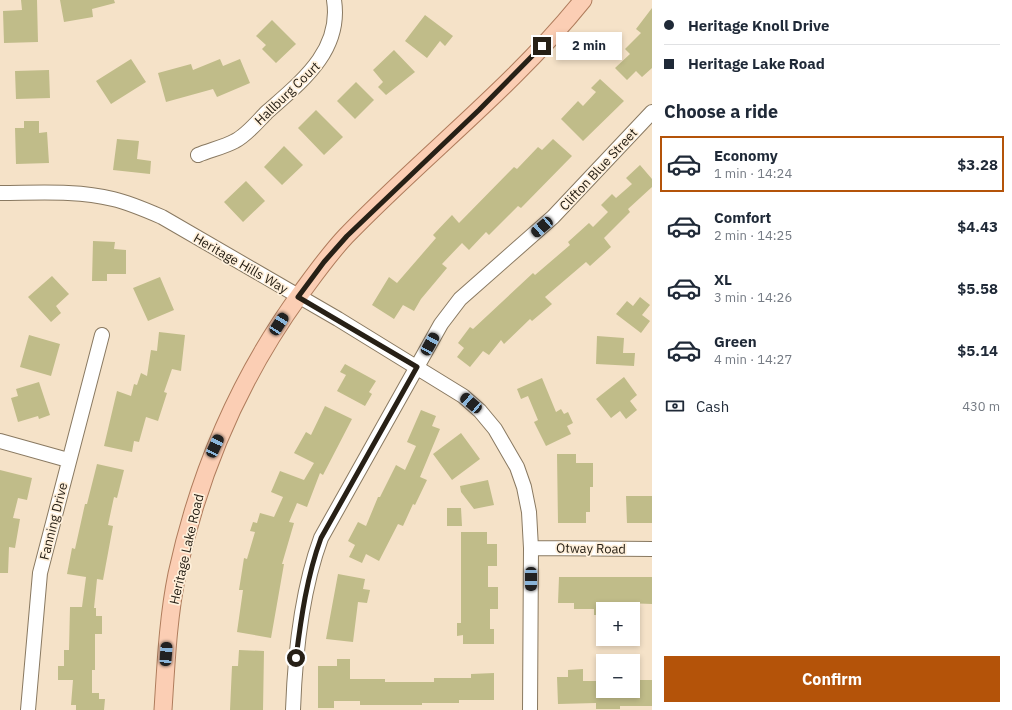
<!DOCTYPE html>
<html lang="en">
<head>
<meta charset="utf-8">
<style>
  body { margin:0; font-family:"IBM Plex Sans",sans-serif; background:#f2f2f3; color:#1f2937; height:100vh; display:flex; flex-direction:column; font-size:15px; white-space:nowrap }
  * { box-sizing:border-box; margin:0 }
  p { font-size:13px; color:#747a83 }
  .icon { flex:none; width:22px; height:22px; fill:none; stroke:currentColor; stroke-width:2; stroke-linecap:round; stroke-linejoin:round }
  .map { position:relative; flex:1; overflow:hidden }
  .drawer { display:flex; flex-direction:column; background:#fff; width:360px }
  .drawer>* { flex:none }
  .banner { display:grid; align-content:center; height:88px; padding:0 12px; background:#fff }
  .controls { position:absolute; left:596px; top:602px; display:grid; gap:8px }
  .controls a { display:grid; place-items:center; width:44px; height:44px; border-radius:0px; background:#fff; box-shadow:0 2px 6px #0003; font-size:20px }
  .end { position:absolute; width:18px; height:18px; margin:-9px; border:5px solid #272016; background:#fff; box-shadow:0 0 0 2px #fff }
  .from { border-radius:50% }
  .bubble { position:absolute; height:28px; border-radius:0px; background:#fff; box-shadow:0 2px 6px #0003; font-size:13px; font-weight:700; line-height:28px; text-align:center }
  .car { position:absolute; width:12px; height:24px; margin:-12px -6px; border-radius:5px; box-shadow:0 0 3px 1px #0007; background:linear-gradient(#222 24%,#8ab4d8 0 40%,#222 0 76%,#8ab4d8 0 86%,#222 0) }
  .banner b { display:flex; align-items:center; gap:14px; height:38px; font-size:15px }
  .banner b+b { border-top:1px solid #e0e1e3 }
  .banner i { width:10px; height:10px; background:#1f2937 }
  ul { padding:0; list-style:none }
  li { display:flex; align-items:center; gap:12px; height:56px; margin:0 8px 6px; padding:0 4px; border:2px solid transparent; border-radius:0px }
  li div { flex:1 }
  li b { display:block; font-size:15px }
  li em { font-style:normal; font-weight:700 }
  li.active { border-color:#b45309 }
  li>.icon { width:36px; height:36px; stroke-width:1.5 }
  h2 { padding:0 12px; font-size:18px; line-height:48px }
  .pay { display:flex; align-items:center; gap:10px; height:44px; padding:0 12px; font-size:15px }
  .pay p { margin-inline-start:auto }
  .action { display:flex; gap:8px; margin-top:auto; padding:8px 12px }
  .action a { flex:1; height:46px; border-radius:0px; background:#b45309; color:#fff; font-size:16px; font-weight:700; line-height:46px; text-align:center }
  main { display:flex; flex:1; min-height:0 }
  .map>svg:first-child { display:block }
  .building { fill:#c0bc89 }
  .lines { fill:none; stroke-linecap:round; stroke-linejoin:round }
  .minor-casing { stroke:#897961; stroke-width:16 }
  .major-casing { stroke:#af7c5c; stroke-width:19 }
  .minor { stroke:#fff; stroke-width:14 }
  .major { stroke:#fbceb4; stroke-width:17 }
  .route { stroke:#272016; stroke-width:5 }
  .labels { text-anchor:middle; stroke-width:3.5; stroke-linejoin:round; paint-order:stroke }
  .street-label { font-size:13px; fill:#272016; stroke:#fff0db }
</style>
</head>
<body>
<main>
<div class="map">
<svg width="652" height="710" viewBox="0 0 652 710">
  <rect width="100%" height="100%" fill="#f5e2c8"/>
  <path class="building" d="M21,0h16l1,42 -34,1 -1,-32 19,-1z
    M60,0h54l1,3 -23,6 1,8 -29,5z
    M652,8v60l-10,9 -6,-6 -9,9 -12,-12 15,-14 -5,-5 16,-16 -5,-4z
    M425,15l28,21 -8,10 -5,-5 -13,17 -22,-17z
    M272,20l24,24 -20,19 -14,-14 4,-4 -10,-9z
    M394,50l21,22 -29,23 -8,-8 5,-5 -10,-12z
    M131,59l15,23 -35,22 -15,-23z
    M220,59l3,7 17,-7 10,24 -33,14 -4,-8 -47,13 -8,-29 33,-9 2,6z
    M49,70l1,28 -34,1 -1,-28z
    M600,79l24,22 -41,40 -22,-22 17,-18 5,5 13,-14 -5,-4z
    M356,82l18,18 -19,19 -18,-18z
    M316,110l27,27 -19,18 -26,-27z
    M24,121h15v12l8,-1 2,31 -33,1 -1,-36h9z
    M117,139l22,2 -2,18 14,2 -1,13 -37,-4z
    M553,139l19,17 -51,52 -3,-2 -29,29 -3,-3 -17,18 -7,-7 -20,21 5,4 -26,31 -7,12 -11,-6 -9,14 -22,-14 17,-28 8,6 39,-45 -3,-3 19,-20 7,8 55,-56 3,2 21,-22 4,3z
    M284,146l19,19 -21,20 -18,-18z
    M640,165l12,14v8l-24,22 2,3 -26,26 7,9 -21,19 -4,-4 -41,35 7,7 -20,17 -2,-2 -26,25 -3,-4 -12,15 -6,-4 -13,16 -13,-10 7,-9 -6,-5 12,-16 3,2 60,-56 2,2 35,-30 -2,-3 21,-19 4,4 15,-15 -7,-7 11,-11 4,4 16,-14 -6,-6z
    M246,181l19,20 -22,21 -19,-20z
    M93,241l22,1 -1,7 12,1v24h-19v7h-15z
    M52,276l17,18 -13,12 5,7 -10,9 -23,-25z
    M160,277l14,33 -26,11 -15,-33z
    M640,297l10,8 -8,10 8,6 -9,12 -25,-19 11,-13 6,5z
    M159,332l26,3 -4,36 -9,-2 -8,23 3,1 -9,28 -12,-4 -7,25 -5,-1 -2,11 -28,-6 13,-55 14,5 3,-12 3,1 4,-12 6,3 4,-26 6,1z
    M29,335l31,9 -9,32 -31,-9z
    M597,336l27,2 -1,15h12l-1,13 -38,-2z
    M345,364l31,17 -7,11 3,2 -7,12 -28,-15 9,-16 -6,-3z
    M624,377l13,18 -7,6 7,9 -11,9 -6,-8 -9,7 -15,-19z
    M542,378l14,34 5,-3 3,5 4,-2 5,11 -6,3 4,8 -25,12 -12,-24 4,-2 -10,-24 -7,3 -4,-10z
    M39,382l11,33 -11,4 -1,-3 -20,6 -7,-24 7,-2 -2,-7z
    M325,406l27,13 -29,56 -3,-2 -13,34 -10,-4 -8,19 5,1 -12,41h2l-13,74 -34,-6 6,-42h-4l5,-32 3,1 8,-27 -5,-1 3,-9 4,1 3,-10 14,4 9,-20 -12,-5 9,-21 24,9 10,-17 -20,-10 12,-21 5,3z
    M421,410l15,6 -4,10 8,3 -20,48 7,3 -12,25 -2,-1 -10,22 -5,-2 -19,37 -13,-7 -4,9 -13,-6 6,-12 -7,-4 10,-19 8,4 12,-29h2l16,-32 9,5 11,-24 -9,-4z
    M461,433l19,26 -28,21 -19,-26z
    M557,454h19v9h17v24h-3v25h-4v11h-28z
    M97,464l27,6 -7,28 -3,-1 -6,28 5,1 -10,54 -6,-1 -3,29h2v8h6v18h-7v36h-3v23h7v6h6l-1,11h-28v-5h-5l2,-25h-15v-14h6v-16h5l1,-43h12l4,-30 -19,-3 5,-26 3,1 10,-45h2z
    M0,470l32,8 -5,22 -9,-2 -5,20 7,1 -5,29 -6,-1 -1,26h-8z
    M488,480l6,25 -20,4 -13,-17 -1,-6z
    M626,496h26v27h-25z
    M447,508h14l1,18h-15z
    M461,532h26v12h10v22h-9v21h10v22h-8v20h4v15h-31v-9l-6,1v-13h4z
    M338,574l27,5 -2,10 7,1 -3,13 -9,-1 -5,40 -27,-3z
    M559,577h93v27l-27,-1v6h-22v6h-9v-6h-20v-6h-16z
    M239,650l25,1 -1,59h-33l2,-44h6z
    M337,659h13v20h35v3h49v-4h37v-4l23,-1v27h-35v3h-37v2h-62v-4h-26v7h-16v-42h19z
    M583,669v12h20v10h31l1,-11h17v26h-32v3h-24v-6l-38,1 -1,-27h11v-7z"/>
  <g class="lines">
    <g class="minor-casing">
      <path id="minor" d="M198,155c12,-5 26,-8 37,-14 12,-6 23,-20 32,-29 34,-30 75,-61 67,-112
        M0,193c37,0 77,-3 113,6 17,4 33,11 49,18l176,102 125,77 17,15 15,18 22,38 7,20 5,25 2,36 -1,162
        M0,441l68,19
        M531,548l121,1
        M28,710l12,-137 62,-238
        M293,710c2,-57 8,-118 28,-172l120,-214 19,-25 93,-82 99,-105"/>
    </g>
    <g class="major-casing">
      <path id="major" d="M163,710c3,-46 5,-92 14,-136 22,-102 63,-197 124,-281 14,-19 28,-39 45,-57 77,-80 167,-149 237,-236"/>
    </g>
    <use href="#minor" class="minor"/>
    <use href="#major" class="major"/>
  </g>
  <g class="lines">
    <path class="route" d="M296,658c5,-40 11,-82 25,-120l96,-171 -119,-70 26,-35 23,-26 132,-126 63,-64"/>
  </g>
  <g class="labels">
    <g class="street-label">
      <text transform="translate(287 93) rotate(-44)" y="5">Hallburg Court</text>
      <text transform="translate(598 169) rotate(-47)" y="5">Clifton Blue Street</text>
      <text transform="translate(241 263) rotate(30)" y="5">Heritage Hills Way</text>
      <text transform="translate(53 521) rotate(-76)" y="5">Fanning Drive</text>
      <text transform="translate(591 548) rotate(1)" y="5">Otway Road</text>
      <text transform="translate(186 549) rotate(-77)" y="5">Heritage Lake Road</text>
    </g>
  </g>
</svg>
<div class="controls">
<a>+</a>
<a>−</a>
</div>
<i class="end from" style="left:296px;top:658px"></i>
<i class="end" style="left:542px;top:46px"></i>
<div class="bubble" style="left:556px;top:32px;width:66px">2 min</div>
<i class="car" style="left:542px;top:227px;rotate:229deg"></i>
<i class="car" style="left:279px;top:324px;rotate:33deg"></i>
<i class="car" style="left:430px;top:344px;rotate:29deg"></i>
<i class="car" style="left:471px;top:403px;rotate:311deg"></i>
<i class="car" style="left:215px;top:446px;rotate:25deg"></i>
<i class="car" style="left:531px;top:579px;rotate:180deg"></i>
<i class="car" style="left:166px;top:654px;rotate:4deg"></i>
</div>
<section class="drawer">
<div class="banner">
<b><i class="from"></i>Heritage Knoll Drive</b>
<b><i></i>Heritage Lake Road</b>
</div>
<h2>Choose a ride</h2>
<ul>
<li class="active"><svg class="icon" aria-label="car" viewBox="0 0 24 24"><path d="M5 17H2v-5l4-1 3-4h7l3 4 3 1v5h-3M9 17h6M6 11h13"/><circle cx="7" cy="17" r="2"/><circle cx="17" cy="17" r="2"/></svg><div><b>Economy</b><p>1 min · 14:24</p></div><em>$3.28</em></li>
<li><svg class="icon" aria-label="car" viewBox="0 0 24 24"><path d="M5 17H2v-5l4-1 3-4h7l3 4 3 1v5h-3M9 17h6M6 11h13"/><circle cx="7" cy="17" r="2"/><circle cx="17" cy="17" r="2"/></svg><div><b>Comfort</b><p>2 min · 14:25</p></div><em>$4.43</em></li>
<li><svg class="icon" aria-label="car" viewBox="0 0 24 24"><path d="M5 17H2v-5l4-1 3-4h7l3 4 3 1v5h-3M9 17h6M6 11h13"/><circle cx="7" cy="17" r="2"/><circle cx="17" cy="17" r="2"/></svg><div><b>XL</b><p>3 min · 14:26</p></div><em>$5.58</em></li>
<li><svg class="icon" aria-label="car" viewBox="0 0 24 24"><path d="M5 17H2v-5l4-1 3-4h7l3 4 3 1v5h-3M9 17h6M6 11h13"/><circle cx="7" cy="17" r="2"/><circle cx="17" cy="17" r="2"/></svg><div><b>Green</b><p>4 min · 14:27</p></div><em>$5.14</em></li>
</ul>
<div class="pay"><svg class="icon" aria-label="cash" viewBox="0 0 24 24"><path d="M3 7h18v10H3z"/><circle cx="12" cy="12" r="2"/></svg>Cash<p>430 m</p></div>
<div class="action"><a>Confirm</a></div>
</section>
</main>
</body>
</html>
